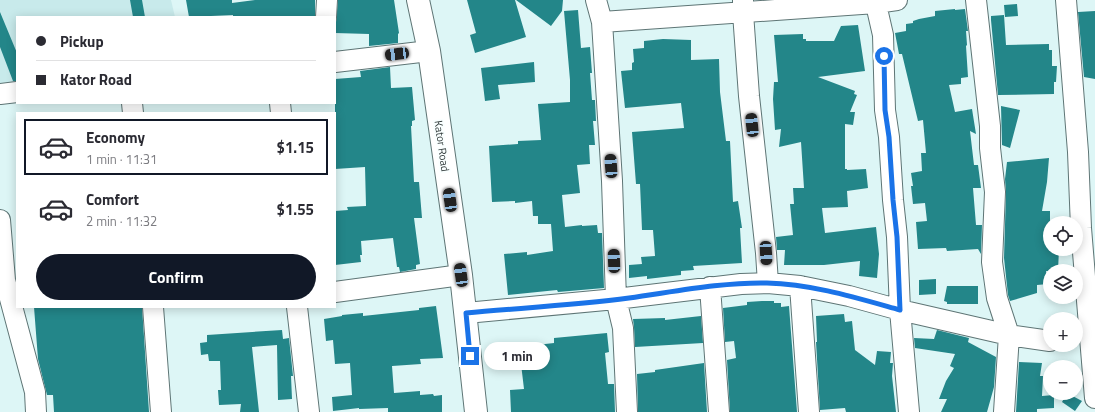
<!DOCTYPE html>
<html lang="en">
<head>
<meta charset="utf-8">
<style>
  body { margin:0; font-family:"Titillium Web",sans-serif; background:#f7f7f7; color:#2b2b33; height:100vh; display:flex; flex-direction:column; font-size:15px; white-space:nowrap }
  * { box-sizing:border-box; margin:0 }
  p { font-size:13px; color:#7c7c81 }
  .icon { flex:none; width:22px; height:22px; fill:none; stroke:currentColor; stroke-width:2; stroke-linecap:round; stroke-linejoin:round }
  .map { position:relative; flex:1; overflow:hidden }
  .side { position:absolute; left:16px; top:112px; width:320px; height:196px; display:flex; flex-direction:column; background:#fff; border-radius:0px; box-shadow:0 2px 10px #0003 }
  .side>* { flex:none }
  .banner { position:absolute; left:16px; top:16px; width:320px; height:88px; border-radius:0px; box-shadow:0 2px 10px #0003; display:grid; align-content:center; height:88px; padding:0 20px; background:#fff }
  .buttons { position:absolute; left:1043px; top:216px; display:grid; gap:8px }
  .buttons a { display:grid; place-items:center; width:40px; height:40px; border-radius:50%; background:#fff; box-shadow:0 2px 10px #0003; font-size:20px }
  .end { position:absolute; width:18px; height:18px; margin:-9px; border:5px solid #1a73e8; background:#fff; box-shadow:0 0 0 2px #fff }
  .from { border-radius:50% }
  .bubble { position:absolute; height:28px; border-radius:14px; background:#fff; box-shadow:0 2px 10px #0003; font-size:13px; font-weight:700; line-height:28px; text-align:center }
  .car { position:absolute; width:12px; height:24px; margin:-12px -6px; border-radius:5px; box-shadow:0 0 3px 1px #0007; background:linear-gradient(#222 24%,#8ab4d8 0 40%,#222 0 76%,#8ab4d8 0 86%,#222 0) }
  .banner b { display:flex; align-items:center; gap:14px; height:38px; font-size:15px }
  .banner b+b { border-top:1px solid #e1e1e2 }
  .banner i { width:10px; height:10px; background:#2b2b33 }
  ul { padding:7px 0 0; list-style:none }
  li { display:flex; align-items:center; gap:12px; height:56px; margin:0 8px 6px; padding:0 12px; border:2px solid transparent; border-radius:0px }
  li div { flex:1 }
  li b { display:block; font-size:15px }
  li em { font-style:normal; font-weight:700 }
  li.active { border-color:#111827 }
  li>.icon { width:36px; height:36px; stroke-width:1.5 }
  .action { display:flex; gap:8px; margin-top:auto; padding:8px 20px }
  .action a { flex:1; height:46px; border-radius:24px; background:#111827; color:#fff; font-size:16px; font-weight:700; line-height:46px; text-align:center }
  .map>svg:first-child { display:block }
  .built { fill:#c8eaeb }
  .building { fill:#238689 }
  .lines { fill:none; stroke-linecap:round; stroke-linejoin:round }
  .minor-casing { stroke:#5e7575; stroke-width:22 }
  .major-casing { stroke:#5e7575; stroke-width:24 }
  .minor { stroke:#fff; stroke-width:20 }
  .major { stroke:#fff; stroke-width:22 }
  .route { stroke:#1a73e8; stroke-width:5 }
  .labels { text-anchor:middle; stroke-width:4; stroke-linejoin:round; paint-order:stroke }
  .street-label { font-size:11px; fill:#2f3939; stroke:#faffff }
</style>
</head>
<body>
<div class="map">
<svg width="1095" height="412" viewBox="0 0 1095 412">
  <rect width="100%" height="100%" fill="#ddf6f6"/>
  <path class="built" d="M0,0h171l4,17h-158v67l-17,2z"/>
  <path class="building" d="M130,0h12l3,17h-12z
    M186,0h46v3l23,-3h60v17h-82v-2l-44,2z
    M338,0h56l5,33 -1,1v9l-29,3v-12l-34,-1z
    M467,0h48l11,37 -51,16 -5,-18 6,-2z
    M516,0h47l-1,11 -11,15z
    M1017,4l1,12 -13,1 -1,-12z
    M955,9v1l10,-1 3,22h-2l1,14 -1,1 2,31 -7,1v6l-12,1 6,27 17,-3 4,25 -6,-3 4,34h4l3,23h-8l3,37h6l-1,29 -3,-5 -31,2 -1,-3 -28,1 -2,-27 11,-1 -2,-18 -12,1 -2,-18h2l-2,-13 11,-2 -1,-18h5l-3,-33 -5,1 -16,-67h-3l-4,-21 11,-2v-7l7,-1v-2l6,-2 16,-3v-5z
    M578,10l3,38 9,-1 2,26h-2l2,27h3l1,21h-3l2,24h-6l1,19 -13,1 3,28 -18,2 3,32 17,-2v1l15,-1 1,8h4l2,55 -46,4 -1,-2 -49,5 -4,-41 23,-2v3l26,-4 -2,-27h-13v-8h-5l-1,-15 -17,2v-2l-23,1 -3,-56 29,-2v-3l23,-1 -3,-36 32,-2v-22l-6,-69z
    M1095,11v68l-11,-2 -6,-65z
    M0,12l17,41v28h-4l-13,-34z
    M1004,15l2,30 43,-1v6h3v16h5l-1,16h-2v12l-56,1 -7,-75v-4z
    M858,25l7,46 -47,6 37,14 -1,3 3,1 -7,17h5l-2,13 -8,-1v45h2v1l19,-1 2,19 -21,3 1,16 -26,1 3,25 51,-6 3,27 -2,24 -18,-2 1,-15 -36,4h-40l1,-15h-8l-1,-13 17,-2 -3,-31h4l-1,-16h11l-3,-46 -22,5 2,-18 -6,1 -2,-31 1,-17h4l-4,-47 29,-1v5h3v2h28l7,-15z
    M663,39l28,1v20l28,-1 1,33 6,49h4l3,61 5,-1 4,27h-2l2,35 -49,3 1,4 -13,1v4l-34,4v-3l-18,2v-13l13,-1 -1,-7 14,-1 -2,-26h-11l-2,-46h-4l-4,-52 52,-4 -3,-25 -56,5 -4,-37 11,-1v-7l2,-1 -1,-13 11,-1v-7z
    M534,62l1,20 -37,3 2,14 -15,2 -4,-33z
    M390,67l1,21 21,-1 3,33 -3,1v5h-1l3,56h5l3,36h-8l6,46 -4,1v4l-16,3 -1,-5h-2l-4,-29 -32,3 1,14h-2l1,7 -26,3v-54l13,-1 -1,-3 19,-1 -1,-39 -30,2v-90l26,-2 -1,-6z
    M1001,106l19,4 -10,38 -8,-3z
    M1049,158l-2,24 -5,29h8v38h9l-1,22h-12l2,13 -11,1v8l-27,8 -2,-6 -4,-37 2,-66 -1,-13 2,-17z
    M936,279v15l-17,1v-15z
    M947,286h31v18h-31v-2l-3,-1z
    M762,301h12v2h7v4l8,-1 8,106h-67l-3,-52 9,-2 -2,-17 -9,1 -2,-34 24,-3v-3z
    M436,306l7,52 -23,1 1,5 -29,2 2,27 26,-2v4l13,-1 1,2 8,-1v17h-54v-4l-29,1v-1l-26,3 -1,-14 20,-2 -2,-32 -15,1 -2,-24 -7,1 -2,-22 18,-3v-1l21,-2v3l56,-6v-2z
    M34,307h29v1l79,-1 7,105h-95l-1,-17h-6l-9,-36z
    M844,314l1,8 7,-1 3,29 20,15 2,-14 14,1 -1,11h3l-1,13 4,36h-50l-1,-4 -25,2 -4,-68h1l-1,-26z
    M701,316l2,27 -68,4 -1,-20 -1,-8 32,-1v2z
    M282,330l1,9 6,-1 4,38h-2l1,23 -14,1 -1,-55 -25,2 7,65h-19l1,-8 -22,1 -1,-15h3l-1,-29h-11l-1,-7 -7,1 -1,-12 7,-1v-7z
    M937,330l32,8 -1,4 28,15 -2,30 -7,25h-46l6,-13h-8l7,-18 8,-13 -4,-2 5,-12 -40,-6 -1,-10 20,1z
    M607,333l2,19 -4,1 3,31h6l1,28h-104l-1,-22 14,-1 -5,-42 35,-4v-5z
    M1019,362l23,1 -2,13h3l-1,20 12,-1v13l-17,1v3h-21z
    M704,363l3,49h-69l-1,-38 18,-2v-2z
    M1067,393l15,8 -7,10 -13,-9z"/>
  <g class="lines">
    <g class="minor-casing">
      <path id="minor" d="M596,0l6,22 10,159 4,118 7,29 4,84
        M743,0v13l6,83 17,157 2,30
        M875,0l8,35 2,75 4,27 4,63 4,37 3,73 9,102
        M976,0l14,126v22l5,44 -3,70 5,36 12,37 -5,77
        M1066,0l12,152 3,76 14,170
        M326,17l1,-17
        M602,22l274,-19 21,-3
        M335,62l94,-11
        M0,94l17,-2
        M132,103l1,10
        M280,103l1,10
        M0,220l5,60 30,112 1,20
        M800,286l9,126
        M710,287l9,125
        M335,292l126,-17
        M153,307l8,105
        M297,307l12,105
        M466,313l150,-14 125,-15 27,-1 32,3 49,10 51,14 109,25 41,6"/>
    </g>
    <g class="major-casing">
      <path id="major" d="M418,0l11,51 32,224 15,137"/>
    </g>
    <use href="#minor" class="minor"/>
    <use href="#major" class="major"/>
  </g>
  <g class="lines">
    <path class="route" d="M470,356l-4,-43c54,-5 109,-8 163,-15 44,-6 93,-16 138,-15 45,1 90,15 133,27l-3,-73 -4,-37 -4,-63 -4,-27 -1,-54"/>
  </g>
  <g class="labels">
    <g class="street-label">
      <text transform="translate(442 146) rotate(82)" y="4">Kator Road</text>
    </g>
  </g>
</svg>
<div class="buttons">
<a><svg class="icon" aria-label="locate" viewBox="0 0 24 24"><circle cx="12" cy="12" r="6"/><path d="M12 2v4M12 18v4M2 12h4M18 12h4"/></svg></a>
<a><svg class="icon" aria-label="layers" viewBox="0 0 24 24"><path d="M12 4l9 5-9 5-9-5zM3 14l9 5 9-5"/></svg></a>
<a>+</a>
<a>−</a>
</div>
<i class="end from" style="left:884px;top:56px"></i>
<i class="end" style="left:470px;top:356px"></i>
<div class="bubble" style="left:484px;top:342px;width:66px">1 min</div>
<i class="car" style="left:397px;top:54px;rotate:263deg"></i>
<i class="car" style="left:752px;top:125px;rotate:354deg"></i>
<i class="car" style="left:611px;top:166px;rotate:356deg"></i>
<i class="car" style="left:450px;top:200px;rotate:352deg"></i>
<i class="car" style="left:766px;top:253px;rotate:177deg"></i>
<i class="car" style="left:614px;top:261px;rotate:358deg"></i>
<i class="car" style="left:461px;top:275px;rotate:352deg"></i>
<div class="banner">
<b><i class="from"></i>Pickup</b>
<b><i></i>Kator Road</b>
</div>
<section class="side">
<ul>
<li class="active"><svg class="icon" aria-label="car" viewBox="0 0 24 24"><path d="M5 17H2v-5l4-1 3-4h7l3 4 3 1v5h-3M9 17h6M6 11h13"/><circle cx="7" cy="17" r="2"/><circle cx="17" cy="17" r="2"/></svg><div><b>Economy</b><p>1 min · 11:31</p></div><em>$1.15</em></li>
<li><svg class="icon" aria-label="car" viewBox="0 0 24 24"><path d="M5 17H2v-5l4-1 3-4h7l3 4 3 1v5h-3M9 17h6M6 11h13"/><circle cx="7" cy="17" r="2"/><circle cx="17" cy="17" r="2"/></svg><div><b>Comfort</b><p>2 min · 11:32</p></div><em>$1.55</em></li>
</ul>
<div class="action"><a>Confirm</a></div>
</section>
</div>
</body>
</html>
